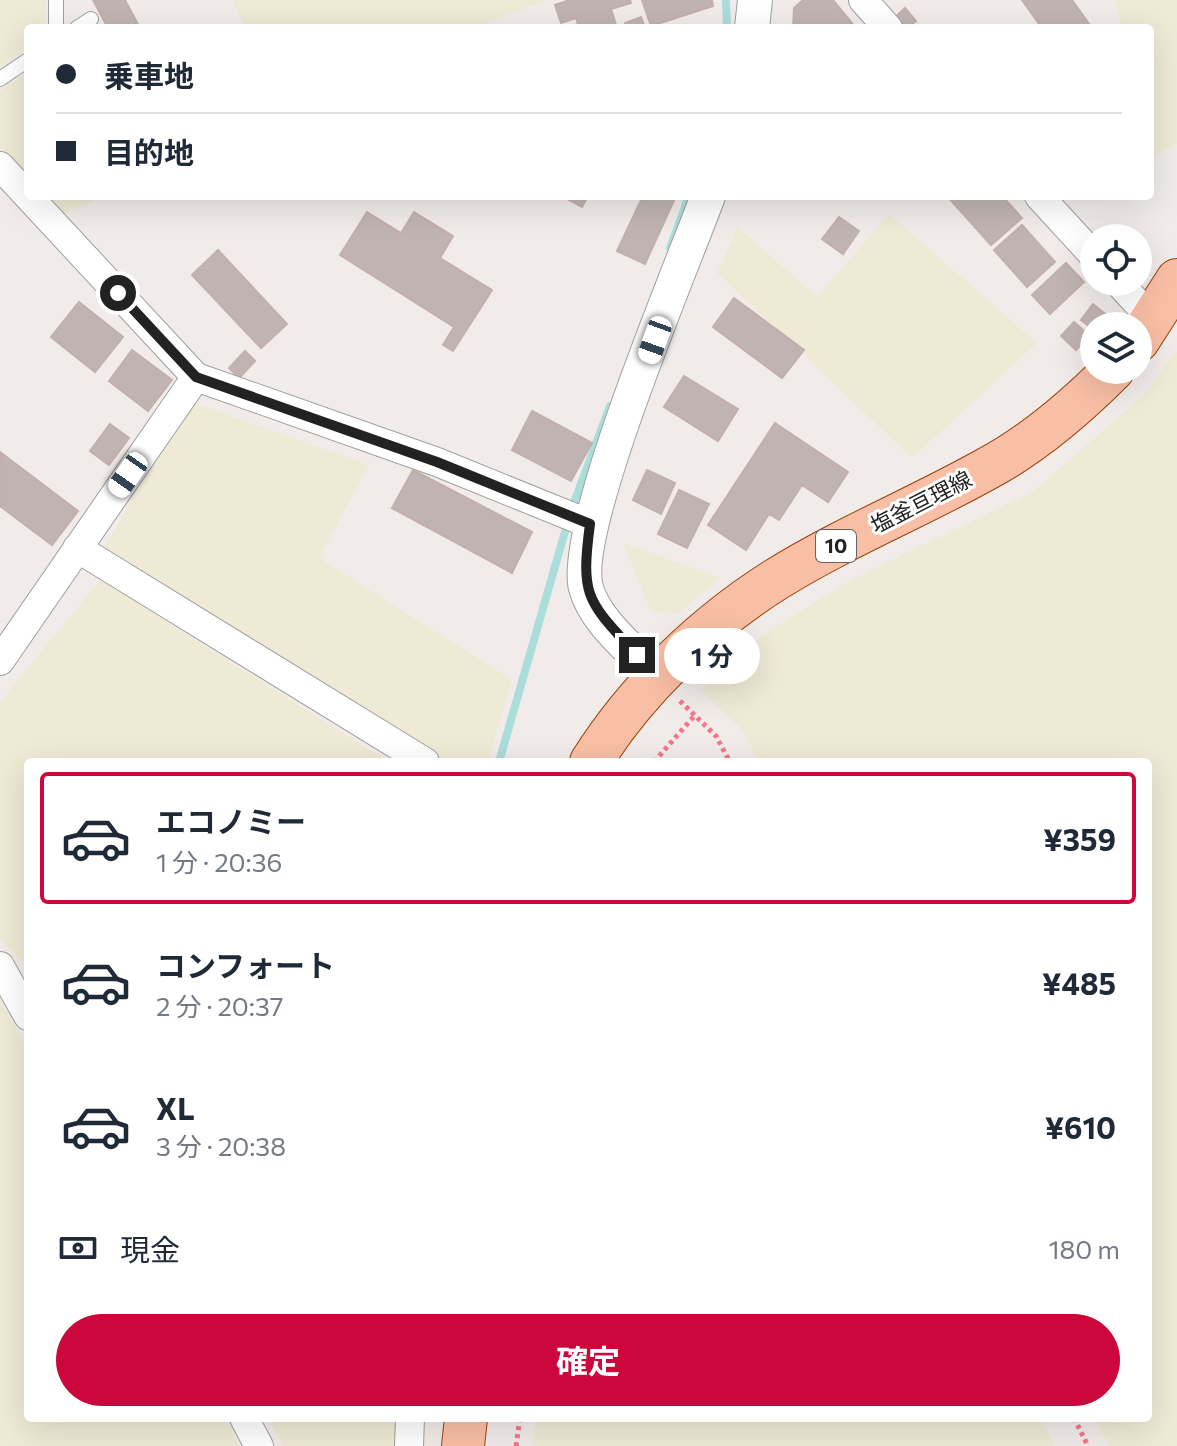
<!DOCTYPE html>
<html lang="ja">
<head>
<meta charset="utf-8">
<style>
  body { margin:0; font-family:Commissioner,"Noto Sans JP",sans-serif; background:#f2f2f3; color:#1f2937; height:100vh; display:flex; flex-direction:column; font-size:30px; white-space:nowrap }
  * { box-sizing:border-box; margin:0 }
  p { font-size:26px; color:#747a83 }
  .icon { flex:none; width:44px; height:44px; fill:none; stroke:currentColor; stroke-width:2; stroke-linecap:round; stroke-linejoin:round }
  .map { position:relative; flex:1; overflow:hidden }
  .details { position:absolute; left:24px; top:758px; width:1128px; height:664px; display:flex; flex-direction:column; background:#fff; border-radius:8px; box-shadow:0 8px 32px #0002 }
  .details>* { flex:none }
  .hud { position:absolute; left:24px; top:24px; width:1130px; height:176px; border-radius:8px; box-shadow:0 8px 32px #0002; display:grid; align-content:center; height:176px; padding:0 32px; background:#fff }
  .buttons { position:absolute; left:1080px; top:224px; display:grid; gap:16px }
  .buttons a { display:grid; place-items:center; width:72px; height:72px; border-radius:50%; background:#fff; box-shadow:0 8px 32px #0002; font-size:40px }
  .end { position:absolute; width:36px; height:36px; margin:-18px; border:10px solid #222; background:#fff; box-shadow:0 0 0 4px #fff }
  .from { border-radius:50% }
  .bubble { position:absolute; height:56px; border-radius:28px; background:#fff; box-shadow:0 8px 32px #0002; font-size:26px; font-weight:700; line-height:56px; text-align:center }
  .car { position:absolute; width:24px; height:48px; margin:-24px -12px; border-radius:10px; box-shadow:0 0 6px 2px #0007; background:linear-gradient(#fff 24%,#345 0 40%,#fff 0 76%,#345 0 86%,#fff 0) }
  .hud b { display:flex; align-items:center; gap:28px; height:76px; font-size:30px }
  .hud b+b { border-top:2px solid #e0e1e3 }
  .hud i { width:20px; height:20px; background:#1f2937 }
  ul { padding:14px 0 0; list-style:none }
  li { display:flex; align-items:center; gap:24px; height:132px; margin:0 16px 12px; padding:0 16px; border:4px solid transparent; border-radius:8px }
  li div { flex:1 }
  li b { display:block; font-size:30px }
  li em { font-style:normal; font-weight:700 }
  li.current { border-color:#cc073b }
  li>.icon { width:72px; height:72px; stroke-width:1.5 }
  .pay { display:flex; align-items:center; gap:20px; height:88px; padding:0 32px; font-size:30px }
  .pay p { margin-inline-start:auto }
  .action { display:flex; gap:16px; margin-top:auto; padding:16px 32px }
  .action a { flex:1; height:92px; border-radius:48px; background:#cc073b; color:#fff; font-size:32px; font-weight:700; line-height:92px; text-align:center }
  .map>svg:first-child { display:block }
  .farmland { fill:#efead5 }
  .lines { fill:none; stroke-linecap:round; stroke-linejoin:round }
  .stream { stroke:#abdddb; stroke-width:8 }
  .building { fill:#bfb4b2; stroke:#c3afab; stroke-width:2 }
  .service-casing { stroke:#9f9f9f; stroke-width:16 }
  .minor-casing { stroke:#9f9f9f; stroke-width:30 }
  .tertiary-casing { stroke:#9f9f9f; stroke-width:36 }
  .primary-casing { stroke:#9a4105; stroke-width:44 }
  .path { stroke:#f6758a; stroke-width:5; stroke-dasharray:4 4; stroke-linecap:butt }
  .service { stroke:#fff; stroke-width:14 }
  .minor { stroke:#fff; stroke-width:28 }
  .tertiary { stroke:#fff; stroke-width:34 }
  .primary { stroke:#f9bfa6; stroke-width:42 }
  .route { stroke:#222; stroke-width:10 }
  .labels { text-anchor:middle; stroke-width:6; stroke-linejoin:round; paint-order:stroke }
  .shield { fill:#fff; stroke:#646464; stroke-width:2 }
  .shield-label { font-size:20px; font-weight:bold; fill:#222 }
  .street-label { font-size:22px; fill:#222; stroke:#fff }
</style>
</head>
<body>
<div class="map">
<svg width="1177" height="1446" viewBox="0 0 1177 1446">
  <rect width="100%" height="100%" fill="#f1ece9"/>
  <path class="farmland" d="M0,0h46l-1,28h-17v20l-28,19z
    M232,0h317l-80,28h-224z
    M1115,0h62v143l-27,15v-130h-29z
    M28,72v107l-28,-30v-58z
    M43,196h62l-44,19z
    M889,214l148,129 -125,115 -195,-185 21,-46 79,70z
    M1177,351v1095h-68l-15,-28h54v-656h-389l-17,-32 -41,-40 65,-57 85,-53 183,-89 106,-93z
    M195,403l174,62 -50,93 193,122 -24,82h-45l-341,-211 77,-129z
    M623,543l97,35 -42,36 -27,-2z
    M100,580l289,182h-361v205l-28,-27v-238z
    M0,999l28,52v367h197l14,28h-239z
    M268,1418h131l-2,28h-114z
    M536,1418h504l15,28h-523z"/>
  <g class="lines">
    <path class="stream" d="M726,0l1,28
      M670,248l19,-52
      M575,500l35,-94
      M499,762l67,-234"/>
  </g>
  <path class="building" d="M93,0h32l15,28h-32z
    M570,0h60l1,3 -20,6 6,19h-38l-3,-10 -15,5 -6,-18z
    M642,0h70l1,6 -62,20z
    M803,0h30l23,28h-63l1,-20z
    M1022,0h50l20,28h-50z
    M905,8l11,13 -9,7h-10l-6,-7z
    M641,17l4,11h-18l-2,-5z
    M562,196h26l-6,11z
    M643,196h33l-31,68 -28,-13z
    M947,196h55l20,22 -31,27z
    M367,212l34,21 13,-21 39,24 -13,22 52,32 -39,61 -10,-6 11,-18 -114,-72z
    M839,217l20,14 -16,23 -21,-15z
    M1022,225l33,37 -28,25 -33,-37z
    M218,250l69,74 -26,24 -69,-73z
    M1066,263l18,19 -34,32 -18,-19z
    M734,298l70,52 -22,28 -69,-51z
    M79,302l44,35 -28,35 -44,-35z
    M1093,304l12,10 -12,15 -12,-9z
    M1074,322l15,13 -13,15 -15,-14z
    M132,350l40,30 -24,31 -39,-30z
    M245,351l10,10 -16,17 -10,-10z
    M684,376l54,33 -20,32 -54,-34z
    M532,411l60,32 -21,38 -59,-31z
    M775,423l73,49 -20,30 -26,-17 -23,35 -10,-6 -23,36 -38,-25z
    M110,424l19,14 -20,27 -19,-14z
    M0,452l78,59 -26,34 -52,-39z
    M413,470l119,62 -20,41 -120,-65z
    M647,470l28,13 -14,31 -28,-14z
    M679,490l30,14 -22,44 -29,-14z"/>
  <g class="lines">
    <g class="service-casing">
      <path id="service" d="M56,28v-28
        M77,28l14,-9
        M0,79l28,-19"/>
    </g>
    <g class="minor-casing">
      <path id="minor" d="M863,0l25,28
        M0,166l196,211
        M1039,196l55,60
        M1118,282l36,39
        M77,548l348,214
        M0,661l196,-284 241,85 153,62
        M0,966l28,50
        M244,1418l15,28
        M409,1446l1,-28"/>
    </g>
    <g class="tertiary-casing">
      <path id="tertiary" d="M752,28l3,-28
        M657,677c-23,-26 -62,-55 -71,-89 -16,-59 96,-321 122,-392"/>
    </g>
    <g class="primary-casing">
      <path id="primary" d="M1138,341l39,-61
        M591,762c45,-72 113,-137 184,-182 69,-43 144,-73 215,-113 46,-25 86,-60 123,-97
        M463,1446l3,-28"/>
    </g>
    <path class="path" d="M680,701l36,35 14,26
      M654,762l41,-47
      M1074,1418l14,28
      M516,1446l4,-28"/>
    <use href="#service" class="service"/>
    <use href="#minor" class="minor"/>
    <use href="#tertiary" class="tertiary"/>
    <use href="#primary" class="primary"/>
  </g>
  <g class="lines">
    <path class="route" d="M118,293l78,84 241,85 153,62c-10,75 -2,77 47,131"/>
  </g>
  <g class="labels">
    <rect class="shield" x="816" y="530" width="40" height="32" rx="6"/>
    <g class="shield-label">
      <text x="836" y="553">10</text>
    </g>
    <g class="street-label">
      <text transform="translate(921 502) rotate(-27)" y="8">塩釜亘理線</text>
    </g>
  </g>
</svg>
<div class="buttons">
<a><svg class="icon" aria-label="locate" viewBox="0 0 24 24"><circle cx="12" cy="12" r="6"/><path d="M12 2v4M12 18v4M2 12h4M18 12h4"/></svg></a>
<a><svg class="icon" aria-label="layers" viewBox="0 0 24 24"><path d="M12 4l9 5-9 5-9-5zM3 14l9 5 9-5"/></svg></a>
</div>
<i class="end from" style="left:118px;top:293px"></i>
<i class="end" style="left:637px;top:655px"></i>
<div class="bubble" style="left:664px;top:628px;width:96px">1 分</div>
<i class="car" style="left:655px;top:340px;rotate:200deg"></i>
<i class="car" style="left:128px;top:475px;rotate:215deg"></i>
<div class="hud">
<b><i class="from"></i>乗車地</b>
<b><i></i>目的地</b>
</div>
<section class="details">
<ul>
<li class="current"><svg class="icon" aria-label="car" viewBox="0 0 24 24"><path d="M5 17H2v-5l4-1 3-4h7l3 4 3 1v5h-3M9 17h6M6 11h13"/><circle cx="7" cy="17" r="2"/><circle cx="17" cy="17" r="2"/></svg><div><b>エコノミー</b><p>1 分 · 20:36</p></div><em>¥359</em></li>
<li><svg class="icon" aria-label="car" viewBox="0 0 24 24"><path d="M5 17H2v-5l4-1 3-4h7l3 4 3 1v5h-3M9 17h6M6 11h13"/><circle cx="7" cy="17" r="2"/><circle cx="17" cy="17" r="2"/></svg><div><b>コンフォート</b><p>2 分 · 20:37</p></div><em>¥485</em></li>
<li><svg class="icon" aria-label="car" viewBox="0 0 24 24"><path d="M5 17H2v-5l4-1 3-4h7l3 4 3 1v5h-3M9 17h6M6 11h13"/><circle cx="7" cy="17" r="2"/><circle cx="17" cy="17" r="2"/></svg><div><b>XL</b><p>3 分 · 20:38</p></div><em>¥610</em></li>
</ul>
<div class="pay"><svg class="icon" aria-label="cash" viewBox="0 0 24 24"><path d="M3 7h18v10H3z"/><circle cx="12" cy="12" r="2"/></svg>現金<p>180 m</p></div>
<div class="action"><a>確定</a></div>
</section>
</div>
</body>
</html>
